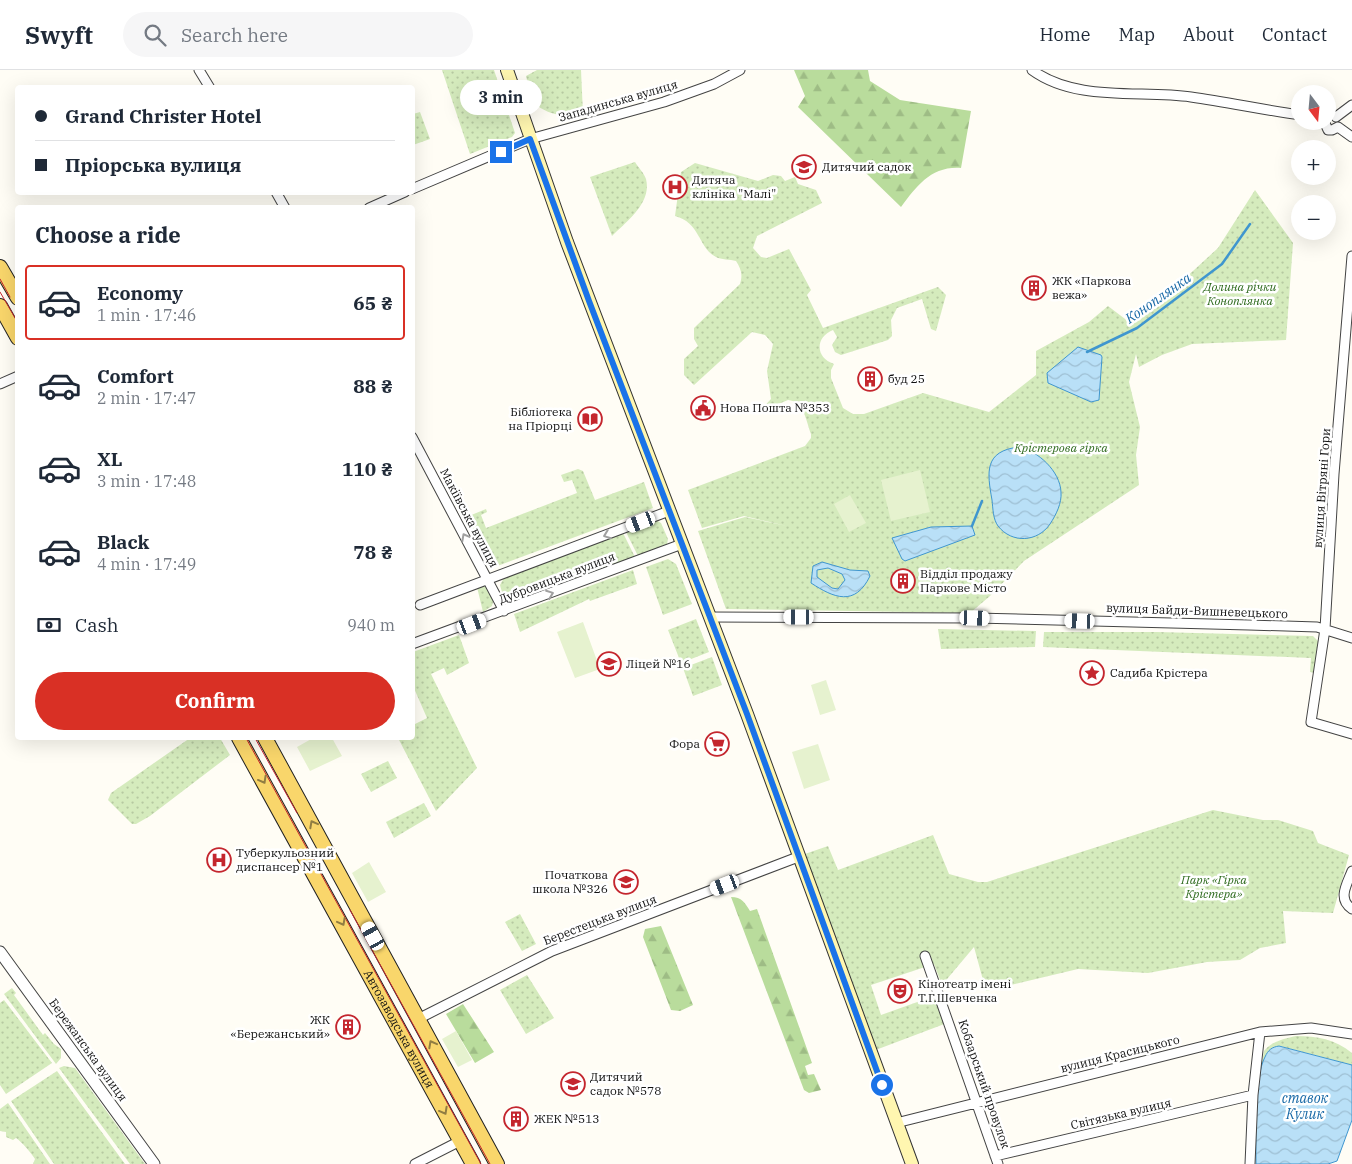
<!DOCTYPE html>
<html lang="en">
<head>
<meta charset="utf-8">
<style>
  body { margin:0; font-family:"IBM Plex Serif",serif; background:#f6f6f7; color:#1f2937; height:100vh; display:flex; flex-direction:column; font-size:19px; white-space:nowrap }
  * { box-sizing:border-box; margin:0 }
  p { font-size:16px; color:#747a83 }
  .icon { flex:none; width:28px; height:28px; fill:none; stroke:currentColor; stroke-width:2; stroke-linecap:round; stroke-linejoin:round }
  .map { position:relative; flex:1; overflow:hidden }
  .side { position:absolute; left:15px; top:135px; width:400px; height:535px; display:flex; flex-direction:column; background:#fff; border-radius:5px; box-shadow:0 5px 20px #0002 }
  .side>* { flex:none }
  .top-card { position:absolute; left:15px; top:15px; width:400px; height:110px; border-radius:5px; box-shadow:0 5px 20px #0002; display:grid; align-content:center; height:110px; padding:0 20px; background:#fff }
  .needle { width:32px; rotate:164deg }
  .buttons { position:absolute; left:1291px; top:15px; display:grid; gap:10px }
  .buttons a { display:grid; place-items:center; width:45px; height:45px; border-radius:50%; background:#fff; box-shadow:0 5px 20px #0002; font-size:25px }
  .end { position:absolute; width:22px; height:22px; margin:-11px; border:6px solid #1a73e8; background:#fff; box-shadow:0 0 0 2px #fff }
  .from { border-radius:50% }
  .bubble { position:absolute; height:35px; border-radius:18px; background:#fff; box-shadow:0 5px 20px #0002; font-size:16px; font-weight:800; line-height:35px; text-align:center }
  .car { position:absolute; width:15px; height:30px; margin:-15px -8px; border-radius:6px; box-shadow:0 0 4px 1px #0007; background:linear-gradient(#fff 24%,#345 0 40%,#fff 0 76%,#345 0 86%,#fff 0) }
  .top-card b { display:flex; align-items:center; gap:18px; height:48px; font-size:19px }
  .top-card b+b { border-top:1px solid #e0e1e3 }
  .top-card i { width:12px; height:12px; background:#1f2937 }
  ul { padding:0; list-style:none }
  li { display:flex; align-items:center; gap:15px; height:75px; margin:0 10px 8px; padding:0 10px; border:2px solid transparent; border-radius:5px }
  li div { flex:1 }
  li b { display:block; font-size:19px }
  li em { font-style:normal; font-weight:800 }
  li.selected { border-color:#d93025 }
  li>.icon { width:45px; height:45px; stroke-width:1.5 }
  h2 { padding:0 20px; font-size:22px; line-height:60px }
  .pay { display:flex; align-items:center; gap:12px; height:55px; padding:0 20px; font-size:19px }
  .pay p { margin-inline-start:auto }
  .cta { display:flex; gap:10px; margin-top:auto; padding:10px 20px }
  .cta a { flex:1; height:58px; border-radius:30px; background:#d93025; color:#fff; font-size:20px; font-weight:800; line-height:58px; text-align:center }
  header { display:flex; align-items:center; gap:30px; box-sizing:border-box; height:70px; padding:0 25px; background:#fff; border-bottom:1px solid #e0e1e3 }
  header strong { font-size:24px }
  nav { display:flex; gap:28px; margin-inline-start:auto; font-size:18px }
  .search { width:350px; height:45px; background:#f6f6f7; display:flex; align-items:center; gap:12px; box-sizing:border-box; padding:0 18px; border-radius:28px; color:#747a83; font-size:19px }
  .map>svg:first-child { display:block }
  .grass { fill:url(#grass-dots) }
  .forest { fill:url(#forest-firs) }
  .pitch { fill:#e6f2cf }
  .water { fill:url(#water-waves); stroke:#3f96cf; fill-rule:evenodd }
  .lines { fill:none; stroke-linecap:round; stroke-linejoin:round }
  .stream { stroke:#3f96cf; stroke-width:2.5 }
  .minor-casing { stroke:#444; stroke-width:11 }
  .tertiary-casing { stroke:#444; stroke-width:13 }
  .secondary-casing { stroke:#333; stroke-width:14 }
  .primary-casing { stroke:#222; stroke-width:16 }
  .minor { stroke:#fff; stroke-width:9 }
  .tertiary { stroke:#fff; stroke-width:11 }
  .secondary { stroke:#fff6b0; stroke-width:12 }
  .primary { stroke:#f9d66b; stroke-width:14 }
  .tram { stroke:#c4262e; stroke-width:1 }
  .oneway { stroke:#a0a0a0 }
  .oneway2 { stroke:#917d42 }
  .route { stroke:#1a73e8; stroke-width:6 }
  .labels { text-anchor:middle; stroke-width:5; stroke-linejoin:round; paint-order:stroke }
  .street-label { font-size:12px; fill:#111; stroke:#fff }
  .poi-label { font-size:12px; fill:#111; stroke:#fff; text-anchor:start }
  .park-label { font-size:12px; font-style:italic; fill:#2f6b1f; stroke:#fff }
  .water-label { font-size:14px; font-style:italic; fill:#1768a6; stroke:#fff }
</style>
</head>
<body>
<header>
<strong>Swyft</strong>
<div class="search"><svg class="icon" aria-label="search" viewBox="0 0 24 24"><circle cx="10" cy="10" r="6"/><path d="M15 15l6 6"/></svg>Search here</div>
<nav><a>Home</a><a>Map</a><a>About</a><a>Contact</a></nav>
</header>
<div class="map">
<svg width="1352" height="1094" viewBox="0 0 1352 1094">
  <defs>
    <pattern id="grass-dots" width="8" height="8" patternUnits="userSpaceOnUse" patternTransform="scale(1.25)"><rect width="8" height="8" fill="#d5ebbd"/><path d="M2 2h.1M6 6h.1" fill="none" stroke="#b6c8a1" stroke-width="1.8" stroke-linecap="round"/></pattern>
    <pattern id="forest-firs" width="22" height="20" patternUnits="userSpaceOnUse" patternTransform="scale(1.25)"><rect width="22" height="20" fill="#b9dc9c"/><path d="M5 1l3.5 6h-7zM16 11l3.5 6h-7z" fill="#9ebc85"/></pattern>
    <pattern id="water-waves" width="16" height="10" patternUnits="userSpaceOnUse" patternTransform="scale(1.25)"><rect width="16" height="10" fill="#b9e0f7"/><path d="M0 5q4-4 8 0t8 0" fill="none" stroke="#9ebfd3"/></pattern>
  </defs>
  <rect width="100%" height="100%" fill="#fffdf5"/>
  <path class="grass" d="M442,0h52l21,63 -3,4 -42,17z
    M537,0h44l2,44c-14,5 -43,0 -51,-15 -3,-6 -4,-16 -6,-23z
    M420,42l10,27 -17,6v-31z
    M635,92c3,5 9,11 11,17 6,24 -19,42 -34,57l-22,-59z
    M695,93l63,18 15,-6 8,1 4,5 10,-4 3,7 18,6 6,13 -65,33 -4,12 8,9 6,1 22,-9 22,41 -4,5 16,33 115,-41 8,8 -10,36 -5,-2 -9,-30 -25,9 -6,12 1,16 -4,4 -47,15 -6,-3 -3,-7 5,-8 -4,-7c-18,7 -18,28 1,34l-3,6v8l12,30 10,6h11l59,-21 66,19 47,-37v-24l53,-29 19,-16 21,16 40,-29 49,-45 37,-58 38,53 -7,97 -94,4 -30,11 -23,12 -3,-13 -7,28 11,45 -4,28 3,30 -115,76 -34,35 -20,17 -244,-4 -28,-78 47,-14 42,9 -43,-10 -42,12 -14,-38 117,-44 6,-8v-4c-5,-13 -7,-33 -23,-34l-29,12 12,-13 -4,-28 6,-27 -8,-9 -13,-3 -58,53 -10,-10v-16l14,-13 -4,-7v-11l46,-44c3,-10 1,-15 -4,-23 -6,-2 -15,-1 -20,-4 -18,-9 -15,-34 -41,-41l6,-44z
    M578,399l5,2 12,29 49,-18 9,26 -161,60 -28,-50 22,-9 1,3 -6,3 5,13 91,-35 -5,-13 -8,2 -3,-7z
    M656,450l5,3 7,16 -1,5 -29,12 -12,-24z
    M623,463l12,24 -120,44c-10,1 -13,-8 -15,-16l5,-9z
    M668,489l8,5 16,40 -29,11 -17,-48z
    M633,500l4,14 -47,17 -1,-2 -69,33 -6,-18z
    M484,516l3,1 7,11 -2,8 -9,6 -6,-25z
    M696,549l13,33 -28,11 -13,-33z
    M938,559l98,2 -1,16 -94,2z
    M1044,562h113l156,4 5,5 -3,32 -5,-1 1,-14 -268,-11z
    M459,565l10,28 -22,12 -3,-7 -13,6 46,94 -41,43 -38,-73h14l1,-13 14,-7 -14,-32v-34z
    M712,587l10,28 -29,11 -10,-28z
    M190,668h30l10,17 -80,61 -14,8h-4l-24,-24 3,-7z
    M388,691l9,17 -26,14 -10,-18z
    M424,733l7,13 -37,22 -8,-16z
    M1213,740l50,10h15l35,11 5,12 31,12 -16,58 -50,-2 3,32 -26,5 -20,12 -33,2 -59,11 -70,-4 -92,22 -12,-44 -32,38 -8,-21 -63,21 10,30 56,-20 10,28 -74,28 -71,-196 26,-9 10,24 95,-35 16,39 29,8h9z
    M520,844l16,30 -14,7 -17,-29z
    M527,905l27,43 -28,16 -26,-44z
    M12,918l4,5 -2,2 29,40 2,-2 9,11 7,5v9l-5,6 -52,-70z
    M4,930l48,63 -46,31 -6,-9v-82z
    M1296,966c21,0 39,3 56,17v12l-72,-19 -22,46 -4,72 2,-71 8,-42c8,-10 20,-12 32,-15z
    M64,996l11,2 70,96h-15l-71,-96z
    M57,1001l68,93h-71l-43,-63z
    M8,1033l42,61h-17l2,-5c-4,-6 -13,-17 -19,-21l-3,2 -7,-3v-5l-6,-1v-22z"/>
  <path class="forest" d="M794,0h74l2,11 30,19 71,11 -10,57c-30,-2 -44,18 -60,39l-103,-100 7,-11z
    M731,827c11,0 14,6 19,14l7,-2 55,154 -7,3 3,9 6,-1 7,16 -12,3 -5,-3z
    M661,856l32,79 -13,6 -9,-1 -28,-73 2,-8z
    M463,934l31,48 -19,11 -29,-49z"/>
  <path class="pitch" d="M920,400l10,42 -39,9 -10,-41z
    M850,425l16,28 -17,9 -15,-28z
    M583,552l17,47 -25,9 -18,-46z
    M826,610l10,30 -16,5 -9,-30z
    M313,668h19l10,18 -32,15 -13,-24z
    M818,674l12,36 -26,9 -12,-37z
    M369,792l17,30 -18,10 -16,-29z
    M456,961l16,29 -14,7 -16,-28z"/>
  <path class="water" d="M1078,277l23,8 1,2 -3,43 -8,2 -43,-19 -1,-10z
    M1019,377c19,4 41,24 42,45 1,11 -5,23 -11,32 -12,18 -38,20 -52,2 -5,-7 -5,-17 -6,-26 -5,-28 -8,-49 27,-53z
    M972,456l3,9 -70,26 -3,-2 -10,-21 39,-11z
    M822,492l28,8 18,1 2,5c-15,31 -36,22 -59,7l2,-17zM828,498l14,6 3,6 -7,9 -6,-1 -15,-11v-7z
    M1279,976l73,19v55l-15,41 -9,3h-72c0,-25 -2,-87 9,-107 3,-7 7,-10 14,-11z"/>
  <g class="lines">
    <path class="stream" d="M1087,282l50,-24 85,-64 28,-40
      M972,456l10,-25"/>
    <g class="minor-casing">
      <path id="minor" d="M199,0l11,18
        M1032,0c44,32 107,20 159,27 36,5 73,13 109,18
        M1336,47l16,-12
        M1324,51l4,9h4l6,-3
        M1338,57l14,10
        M412,119l118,-50 134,-37 50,-18 26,-14
        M276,122l9,16
        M369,138l36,-16
        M1352,186l-18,218 -9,155 -14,93 41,12
        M0,314l18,-8
        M412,367l92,174
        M420,535l249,-94
        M710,547l265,1 274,7 68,2 35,11
        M412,574l270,-100
        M1352,801c-5,13 -15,28 0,38
        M925,886l73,208
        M418,949l134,-68 246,-94
        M896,1053l364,-91 51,-4 41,6
        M995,1086l258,-61
        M415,1094l45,-23
        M1250,1094l3,-69 7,-63"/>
    </g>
    <g class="tertiary-casing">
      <path id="tertiary" d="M0,882l154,212"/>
    </g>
    <g class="secondary-casing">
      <path id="secondary" d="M507,0l60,172 180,472 165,450"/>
    </g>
    <g class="primary-casing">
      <g id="primary">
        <path d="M0,197l18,31"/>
        <path d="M0,236l18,32"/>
        <path id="s1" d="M239,668l234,426"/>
        <path d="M265,668l232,426"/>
      </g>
    </g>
    <use href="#minor" class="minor"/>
    <use href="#tertiary" class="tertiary"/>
    <use href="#secondary" class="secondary"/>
    <use href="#primary" class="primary"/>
    <path class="tram" d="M0,209l10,18
      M0,222l18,31
      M246,668l235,426
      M255,668l42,75
      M350,840l140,254"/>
  </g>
  <defs><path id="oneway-chevron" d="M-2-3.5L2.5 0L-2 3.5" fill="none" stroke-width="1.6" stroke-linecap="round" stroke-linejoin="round" transform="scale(1.25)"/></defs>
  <g class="oneway">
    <use href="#oneway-chevron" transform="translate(607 465) rotate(159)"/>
    <use href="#oneway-chevron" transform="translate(465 467) rotate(-118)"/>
    <use href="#oneway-chevron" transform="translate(550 524) rotate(-21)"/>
  </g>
  <g class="oneway2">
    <use href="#oneway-chevron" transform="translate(263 710) rotate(61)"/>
    <use href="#oneway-chevron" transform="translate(313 754) rotate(-118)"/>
    <use href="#oneway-chevron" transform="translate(342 852) rotate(62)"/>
    <use href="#oneway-chevron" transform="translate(432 974) rotate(-118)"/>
    <use href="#oneway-chevron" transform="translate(444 1041) rotate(61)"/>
  </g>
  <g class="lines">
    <path class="route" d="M501,82l29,-13 59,162 158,413 135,371"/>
  </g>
  <defs>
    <g id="school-ring" transform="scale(1.25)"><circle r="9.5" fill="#fff" stroke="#c4262e" stroke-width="1.5"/><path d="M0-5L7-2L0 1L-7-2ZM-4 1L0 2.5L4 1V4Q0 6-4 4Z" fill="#c4262e"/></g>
    <g id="hospital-ring" transform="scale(1.25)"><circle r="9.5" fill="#fff" stroke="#c4262e" stroke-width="1.5"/><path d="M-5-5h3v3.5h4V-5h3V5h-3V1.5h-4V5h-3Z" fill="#c4262e"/></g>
    <g id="building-ring" transform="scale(1.25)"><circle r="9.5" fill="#fff" stroke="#c4262e" stroke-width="1.5"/><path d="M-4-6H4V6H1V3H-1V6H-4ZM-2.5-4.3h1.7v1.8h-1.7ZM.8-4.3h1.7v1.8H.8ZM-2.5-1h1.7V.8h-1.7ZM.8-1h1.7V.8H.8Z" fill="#c4262e"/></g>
    <g id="civic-ring" transform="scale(1.25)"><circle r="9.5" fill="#fff" stroke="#c4262e" stroke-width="1.5"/><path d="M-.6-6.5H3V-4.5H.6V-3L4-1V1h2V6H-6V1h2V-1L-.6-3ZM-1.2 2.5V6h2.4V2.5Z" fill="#c4262e"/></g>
    <g id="library-ring" transform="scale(1.25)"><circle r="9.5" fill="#fff" stroke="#c4262e" stroke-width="1.5"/><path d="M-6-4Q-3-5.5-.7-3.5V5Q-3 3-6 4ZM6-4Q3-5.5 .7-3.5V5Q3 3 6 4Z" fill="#c4262e"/></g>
    <g id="sight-ring" transform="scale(1.25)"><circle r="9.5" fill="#fff" stroke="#c4262e" stroke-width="1.5"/><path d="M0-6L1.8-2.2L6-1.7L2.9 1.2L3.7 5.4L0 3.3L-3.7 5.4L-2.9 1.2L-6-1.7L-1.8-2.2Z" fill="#c4262e"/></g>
    <g id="supermarket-ring" transform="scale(1.25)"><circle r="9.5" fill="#fff" stroke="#c4262e" stroke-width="1.5"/><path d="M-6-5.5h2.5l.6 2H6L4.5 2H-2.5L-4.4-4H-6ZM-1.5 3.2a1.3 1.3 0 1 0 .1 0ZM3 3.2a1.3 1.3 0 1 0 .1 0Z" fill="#c4262e"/></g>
    <g id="theatre-ring" transform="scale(1.25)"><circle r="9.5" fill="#fff" stroke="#c4262e" stroke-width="1.5"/><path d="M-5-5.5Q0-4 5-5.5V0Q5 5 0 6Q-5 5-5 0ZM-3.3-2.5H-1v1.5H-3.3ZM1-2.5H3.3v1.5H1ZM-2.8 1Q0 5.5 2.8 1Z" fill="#c4262e"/></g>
  </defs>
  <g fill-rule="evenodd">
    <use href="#school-ring" x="804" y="97"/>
    <use href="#hospital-ring" x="675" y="117"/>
    <use href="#building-ring" x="1034" y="218"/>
    <use href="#building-ring" x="870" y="309"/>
    <use href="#civic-ring" x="703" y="338"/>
    <use href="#library-ring" x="590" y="349"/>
    <use href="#building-ring" x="903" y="511"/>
    <use href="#school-ring" x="609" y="594"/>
    <use href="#sight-ring" x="1092" y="603"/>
    <use href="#supermarket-ring" x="717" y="674"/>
    <use href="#hospital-ring" x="219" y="790"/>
    <use href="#school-ring" x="626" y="812"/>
    <use href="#theatre-ring" x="900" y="921"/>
    <use href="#building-ring" x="348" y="957"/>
    <use href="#school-ring" x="573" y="1014"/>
    <use href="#building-ring" x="516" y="1049"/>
  </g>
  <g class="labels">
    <g class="street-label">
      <text transform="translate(618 31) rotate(-16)" y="4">Западинська вулиця</text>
      <text transform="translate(1322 418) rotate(-86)" y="4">вулиця Вітряні Гори</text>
      <text transform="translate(469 448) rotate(62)" y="4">Макіївська вулиця</text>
      <text transform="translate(557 508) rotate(-21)" y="4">Дубровицька вулиця</text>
      <text transform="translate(1197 541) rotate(2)" y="4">вулиця Байди-Вишневецького</text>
      <text transform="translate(600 850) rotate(-21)" y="4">Берестецька вулиця</text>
      <text dy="4" stroke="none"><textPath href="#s1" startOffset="332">Автозаводська вулиця</textPath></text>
      <text transform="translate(88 980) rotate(54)" y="4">Бережанська вулиця</text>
      <text transform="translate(1120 984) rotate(-14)" y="4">вулиця Красицького</text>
      <text transform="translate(984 1014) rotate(71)" y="4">Кобзарський провулок</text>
      <text transform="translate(1121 1044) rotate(-13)" y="4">Світязька вулиця</text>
    </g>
    <g class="poi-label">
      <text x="822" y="101">Дитячий садок</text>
      <text x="692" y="114">Дитяча<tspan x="692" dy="14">клініка "Малі"</tspan></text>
      <text x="1052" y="215">ЖК «Паркова<tspan x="1052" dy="14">вежа»</tspan></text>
      <text x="888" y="313">буд 25</text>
      <text x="720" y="342">Нова Пошта №353</text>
      <text x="572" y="346" text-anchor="end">Бібліотека<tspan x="572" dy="14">на Пріорці</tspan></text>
      <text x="920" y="508">Відділ продажу<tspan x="920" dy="14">Паркове Місто</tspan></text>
      <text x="626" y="598">Ліцей №16</text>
      <text x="1110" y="607">Садиба Крістера</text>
      <text x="700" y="678" text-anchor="end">Фора</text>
      <text x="236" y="787">Туберкульозний<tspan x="236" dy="14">диспансер №1</tspan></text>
      <text x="608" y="809" text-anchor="end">Початкова<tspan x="608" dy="14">школа №326</tspan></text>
      <text x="918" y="918">Кінотеатр імені<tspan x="918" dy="14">Т.Г.Шевченка</tspan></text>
      <text x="330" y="954" text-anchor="end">ЖК<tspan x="330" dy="14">«Бережанський»</tspan></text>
      <text x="590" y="1011">Дитячий<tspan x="590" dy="14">садок №578</tspan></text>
      <text x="534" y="1053">ЖЕК №513</text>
    </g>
    <g class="park-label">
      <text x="1240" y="221">Долина річки<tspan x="1240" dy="14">Коноплянка</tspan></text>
      <text x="1061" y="382">Крістерова гірка</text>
      <text x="1214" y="814">Парк «Гірка<tspan x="1214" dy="14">Крістера»</tspan></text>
    </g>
    <g class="water-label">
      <text transform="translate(1158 228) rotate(-35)" y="5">Коноплянка</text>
      <text x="1305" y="1033">ставок<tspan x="1305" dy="16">Кулик</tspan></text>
    </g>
  </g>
</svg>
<div class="buttons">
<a><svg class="needle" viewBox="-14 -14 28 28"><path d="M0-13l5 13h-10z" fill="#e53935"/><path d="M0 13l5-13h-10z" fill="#747a83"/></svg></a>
<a>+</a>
<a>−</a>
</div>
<i class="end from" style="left:882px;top:1015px"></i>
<i class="end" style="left:501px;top:82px"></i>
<div class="bubble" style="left:460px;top:10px;width:82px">3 min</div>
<i class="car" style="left:641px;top:452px;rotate:249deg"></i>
<i class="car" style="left:799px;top:547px;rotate:270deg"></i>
<i class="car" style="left:975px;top:548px;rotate:92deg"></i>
<i class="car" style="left:1080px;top:551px;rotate:272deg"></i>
<i class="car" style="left:472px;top:554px;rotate:69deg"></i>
<i class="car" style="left:725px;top:815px;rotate:249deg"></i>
<i class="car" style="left:373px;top:866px;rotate:331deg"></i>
<div class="top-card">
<b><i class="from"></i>Grand Christer Hotel</b>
<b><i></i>Пріорська вулиця</b>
</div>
<section class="side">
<h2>Choose a ride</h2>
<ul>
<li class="selected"><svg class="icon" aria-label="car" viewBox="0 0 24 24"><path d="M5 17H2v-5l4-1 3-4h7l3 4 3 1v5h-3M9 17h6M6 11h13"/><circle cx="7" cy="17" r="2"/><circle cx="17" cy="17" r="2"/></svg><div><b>Economy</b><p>1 min · 17:46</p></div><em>65 ₴</em></li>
<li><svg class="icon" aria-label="car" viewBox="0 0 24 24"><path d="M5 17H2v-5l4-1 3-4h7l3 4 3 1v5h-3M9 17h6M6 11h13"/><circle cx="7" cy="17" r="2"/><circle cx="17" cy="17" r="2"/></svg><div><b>Comfort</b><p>2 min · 17:47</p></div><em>88 ₴</em></li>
<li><svg class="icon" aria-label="car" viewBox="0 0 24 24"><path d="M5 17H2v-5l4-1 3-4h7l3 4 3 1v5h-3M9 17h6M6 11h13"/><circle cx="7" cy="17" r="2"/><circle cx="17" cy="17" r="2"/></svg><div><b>XL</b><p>3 min · 17:48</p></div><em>110 ₴</em></li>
<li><svg class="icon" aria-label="car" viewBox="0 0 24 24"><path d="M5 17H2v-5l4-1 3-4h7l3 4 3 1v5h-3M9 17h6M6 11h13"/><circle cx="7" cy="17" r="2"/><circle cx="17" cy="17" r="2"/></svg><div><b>Black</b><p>4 min · 17:49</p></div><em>78 ₴</em></li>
</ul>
<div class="pay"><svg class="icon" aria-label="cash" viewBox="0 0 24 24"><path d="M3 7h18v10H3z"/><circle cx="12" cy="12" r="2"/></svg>Cash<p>940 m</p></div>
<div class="cta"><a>Confirm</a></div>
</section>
</div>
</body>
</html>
